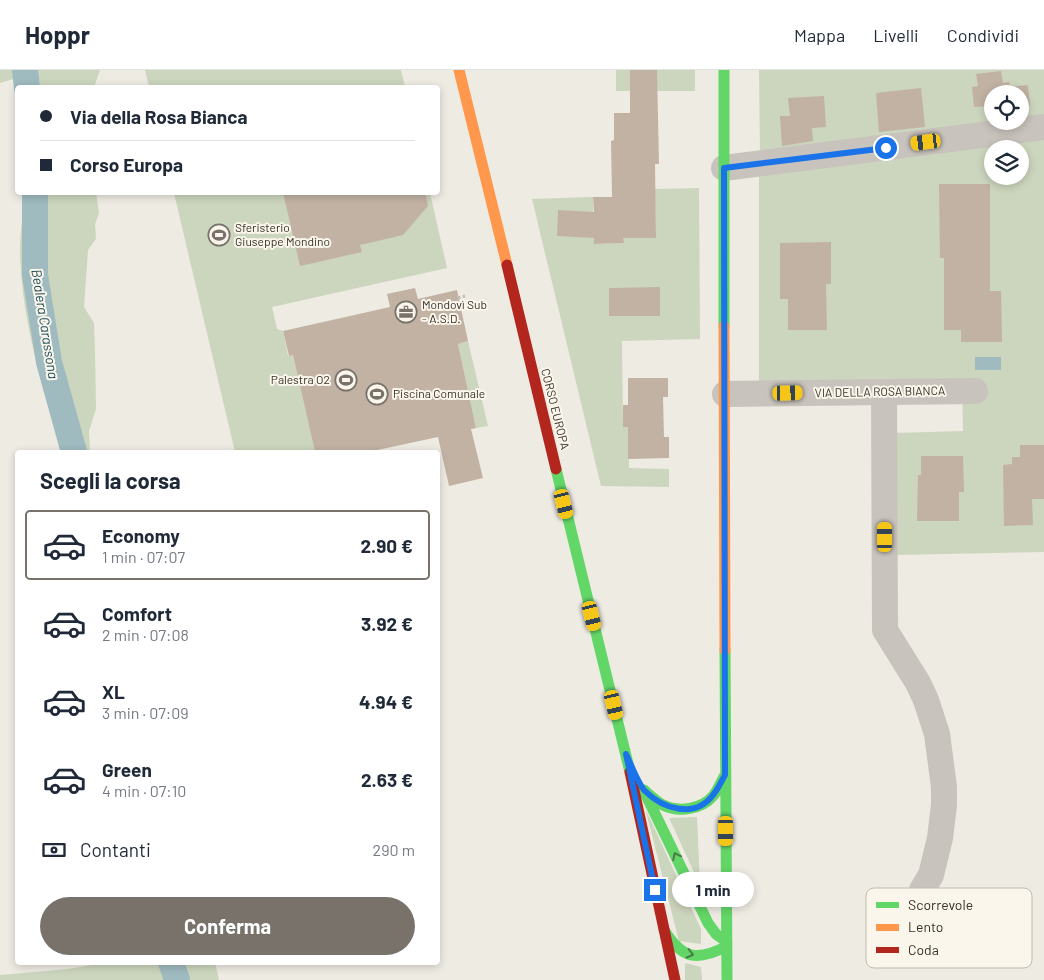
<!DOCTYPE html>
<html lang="it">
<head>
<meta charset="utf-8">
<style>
  body { margin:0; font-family:Barlow,sans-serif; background:#f2f2f3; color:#1f2937; height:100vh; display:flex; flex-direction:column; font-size:19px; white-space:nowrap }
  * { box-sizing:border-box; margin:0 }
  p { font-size:16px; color:#747a83 }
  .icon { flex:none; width:28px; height:28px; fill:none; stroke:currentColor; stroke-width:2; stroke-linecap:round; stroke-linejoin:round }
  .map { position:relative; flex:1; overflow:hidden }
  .panel { position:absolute; left:15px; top:380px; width:425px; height:515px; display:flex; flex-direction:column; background:#fff; border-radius:5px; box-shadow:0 2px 8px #0003 }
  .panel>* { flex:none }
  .banner { position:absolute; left:15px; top:15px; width:425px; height:110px; border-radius:5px; box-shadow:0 2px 8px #0003; display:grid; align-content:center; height:110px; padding:0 25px; background:#fff }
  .buttons { position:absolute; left:984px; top:15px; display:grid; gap:10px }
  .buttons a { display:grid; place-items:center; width:45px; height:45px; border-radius:50%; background:#fff; box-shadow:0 2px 8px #0003; font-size:25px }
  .end { position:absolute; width:22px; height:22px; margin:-11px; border:6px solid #1a73e8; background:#fff; box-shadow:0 0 0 2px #fff }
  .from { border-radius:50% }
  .bubble { position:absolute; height:35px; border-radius:18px; background:#fff; box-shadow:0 2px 8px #0003; font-size:16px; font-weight:700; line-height:35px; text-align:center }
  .car { position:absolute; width:15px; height:30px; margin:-15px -8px; border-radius:6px; box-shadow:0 0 4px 1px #0007; background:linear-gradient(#f5c518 24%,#345 0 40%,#f5c518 0 76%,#345 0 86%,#f5c518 0) }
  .banner b { display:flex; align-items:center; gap:18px; height:48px; font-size:19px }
  .banner b+b { border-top:1px solid #e0e1e3 }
  .banner i { width:12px; height:12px; background:#1f2937 }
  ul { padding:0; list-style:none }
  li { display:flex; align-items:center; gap:15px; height:70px; margin:0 10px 8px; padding:0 15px; border:2px solid transparent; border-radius:5px }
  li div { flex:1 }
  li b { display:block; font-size:19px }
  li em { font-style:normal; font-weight:700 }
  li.active { border-color:#78726b }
  li>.icon { width:45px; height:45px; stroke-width:1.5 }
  h2 { padding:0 25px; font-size:22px; line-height:60px }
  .pay { display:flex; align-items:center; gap:12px; height:55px; padding:0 25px; font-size:19px }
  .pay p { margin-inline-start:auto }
  .action { display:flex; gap:10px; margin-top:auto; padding:10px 25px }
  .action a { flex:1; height:58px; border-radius:30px; background:#78726b; color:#fff; font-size:20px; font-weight:700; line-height:58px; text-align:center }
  header { display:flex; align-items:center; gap:30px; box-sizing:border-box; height:70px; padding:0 25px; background:#fff; border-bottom:1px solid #e0e1e3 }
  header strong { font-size:24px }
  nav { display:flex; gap:28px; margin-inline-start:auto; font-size:18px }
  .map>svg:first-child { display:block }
  .green { fill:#ccd5bd; fill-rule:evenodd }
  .water { fill:#9fbbc0 }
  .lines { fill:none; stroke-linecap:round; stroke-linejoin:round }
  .canal { stroke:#9fbbc0; stroke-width:26 }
  .building { fill:#c2b2a4 }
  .path { stroke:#c1bcb4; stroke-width:3; stroke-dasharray:2.5 2.5; stroke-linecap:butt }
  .street { stroke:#c8c3bc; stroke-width:26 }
  .fast { stroke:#63d668; stroke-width:11 }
  .slow { stroke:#ff974d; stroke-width:11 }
  .jam { stroke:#b3261e; stroke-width:11 }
  .oneway { stroke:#4c7b46 }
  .route { stroke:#1a73e8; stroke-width:6 }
  .labels { text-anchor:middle; stroke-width:4; stroke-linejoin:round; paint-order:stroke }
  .poi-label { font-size:12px; fill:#39312a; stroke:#faf6eb; text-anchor:start }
  .street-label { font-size:12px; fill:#39312a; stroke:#faf6eb }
  .water-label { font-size:14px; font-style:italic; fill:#1e4d5b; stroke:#faf6eb }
  .key { fill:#faf6eb; stroke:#c0bbb1; stroke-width:1 }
  .key-label { font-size:14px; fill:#39312a }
</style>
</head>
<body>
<header>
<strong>Hoppr</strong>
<nav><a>Mappa</a><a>Livelli</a><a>Condividi</a></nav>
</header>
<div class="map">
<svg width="1044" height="910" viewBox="0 0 1044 910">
  <rect width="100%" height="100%" fill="#eeebe3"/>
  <path class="green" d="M0,0h100l-6,17 -76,1 -1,29v-39l-17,5z
    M145,0h256l4,17h-256z
    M616,0h79v21h-79z
    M759,0h285v50l-284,35zM992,24h28v27h-28z
    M1044,66v416l-149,3 -1,-122 69,-2 -1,-49 -203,2v-212zM992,79h28v27h-28z
    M699,118l1,151 -78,2 1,86h5l1,41 40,1v18l-68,-1 -69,-287 61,-2 1,47 29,-1v-5h33l-1,-49z
    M25,123h71l3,20 -4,11 1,15 -8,11 -4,57 10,16 1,28 1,58 -7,22 1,21h-28c-19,-64 -40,-130 -42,-198 0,-21 3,-41 5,-61z
    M174,123h256l17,75 -175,39 5,22 6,2 5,25 5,-1 22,97h-80z
    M468,271l20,85 -12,2 -18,-84z
    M645,738l56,121v15l-22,-3z
    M697,747l3,68 -31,-67z
    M215,892l4,18h-219v-5l68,-6 35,-6z
    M685,893l16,4 1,13h-17z"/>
  <path class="water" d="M975,287h26v13h-26z"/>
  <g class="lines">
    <path class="canal" d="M25,0l2,18
      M35,122v83l14,87 25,90
      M171,892l6,18"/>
  </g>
  <path class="building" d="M630,0h27l2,94h-4l1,74h-33l1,5 -30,1v-6l-37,-2 1,-26 36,2 -1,-15h19l-1,-56 3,-1v-27h16z
    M1001,1l2,12 6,-1 1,5 18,-2 2,21h-10v-12h-28v12l-18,1 -2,-20 6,-1 -2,-12z
    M921,18l4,39 -46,5 -3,-39z
    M824,26l2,31 -14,1 1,13 -31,5 -2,-30h10l-2,-18z
    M939,114h51v107h11l1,51h-41v-12h-17v-72h-4z
    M283,122h142l3,14 -25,29 -43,10 2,7 -62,14z
    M831,172v42h-5l1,46h-39v-31h-8v-56z
    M660,217v29h-51v-28z
    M415,218l3,11 39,-9 11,51 -10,3 18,84 -5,1 12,49 -34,8 -11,-49 -70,15h-53l-22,-97 -4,1 -6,-25 107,-24 -3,-13z
    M628,308h40v19h-5l1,40h5v21l-41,1v-32h-5v-22h5z
    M1020,375h24v54h-12l1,26 -29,1 -1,-61 9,-1v-7h8z
    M921,386h42l1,36h-5v29h-42l1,-46h3z"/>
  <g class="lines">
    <path class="path" d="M458,228l7,-2"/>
    <path class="street" d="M724,98l320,-41
      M884,322l1,238 33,53 8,17 11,34 7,53v18l-4,33 -9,37 -9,15 -1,43
      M725,324l250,-3"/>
    <path class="fast" d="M724,0v256
      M556,399l74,303
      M725,580l2,330
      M644,720c6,5 12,11 19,15 16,8 39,4 50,-9 5,-6 8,-14 12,-21
      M644,721l64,132 8,11 11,8
      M664,860c18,29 33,32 63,16"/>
    <path class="slow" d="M459,0l48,195
      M724,256l1,324"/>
    <path class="jam" d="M507,195l49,204
      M630,702l45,208"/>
  </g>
  <defs><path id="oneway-chevron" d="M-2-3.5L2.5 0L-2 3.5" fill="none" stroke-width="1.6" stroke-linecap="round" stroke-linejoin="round" transform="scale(1.25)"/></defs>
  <g class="oneway">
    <use href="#oneway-chevron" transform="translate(676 786) rotate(-116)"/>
    <use href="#oneway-chevron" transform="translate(690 884) rotate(14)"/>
  </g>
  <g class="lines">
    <path class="route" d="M655,820l-29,-136c5,10 12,30 19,37 18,18 50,28 68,4 5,-6 8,-13 12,-20l-1,-607 162,-20"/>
  </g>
  <defs>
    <g id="stadium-ring" transform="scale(1.125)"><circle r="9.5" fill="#faf6eb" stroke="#78726b" stroke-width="1.5"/><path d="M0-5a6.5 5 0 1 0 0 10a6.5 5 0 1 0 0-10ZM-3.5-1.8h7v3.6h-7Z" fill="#78726b"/></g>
    <g id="office-ring" transform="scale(1.125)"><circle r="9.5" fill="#faf6eb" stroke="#78726b" stroke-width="1.5"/><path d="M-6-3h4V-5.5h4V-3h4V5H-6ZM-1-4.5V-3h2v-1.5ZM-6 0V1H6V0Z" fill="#78726b"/></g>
  </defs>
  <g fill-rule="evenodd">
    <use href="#stadium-ring" x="219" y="165"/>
    <use href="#office-ring" x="406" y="242"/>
    <use href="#stadium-ring" x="346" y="310"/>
    <use href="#stadium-ring" x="377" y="324"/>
  </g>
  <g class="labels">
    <g class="poi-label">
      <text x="235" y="162">Sferisterio<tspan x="235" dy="14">Giuseppe Mondino</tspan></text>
      <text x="422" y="239">Mondovì Sub<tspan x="422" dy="14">- A.S.D.</tspan></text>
      <text x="330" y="314" text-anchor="end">Palestra O2</text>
      <text x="393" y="328">Piscina Comunale</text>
    </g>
    <g class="street-label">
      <text transform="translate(880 322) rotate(-1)" y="4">VIA DELLA ROSA BIANCA</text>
      <text transform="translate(555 339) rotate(76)" y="4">CORSO EUROPA</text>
    </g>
    <g class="water-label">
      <text transform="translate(45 254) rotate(81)" y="5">Bealera Carassona</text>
    </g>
  </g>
  <rect x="866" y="818" width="166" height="80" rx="8" class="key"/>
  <rect x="876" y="832" width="23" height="6" fill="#63d668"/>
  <rect x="876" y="854" width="23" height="7" fill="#ff974d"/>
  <rect x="876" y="877" width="23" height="6" fill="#b3261e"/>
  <g class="key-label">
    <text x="908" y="840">Scorrevole</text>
    <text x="908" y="862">Lento</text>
    <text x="908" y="885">Coda</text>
  </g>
</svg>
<div class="buttons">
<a><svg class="icon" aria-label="locate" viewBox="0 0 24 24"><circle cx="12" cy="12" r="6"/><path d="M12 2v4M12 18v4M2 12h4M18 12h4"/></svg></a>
<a><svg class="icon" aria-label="layers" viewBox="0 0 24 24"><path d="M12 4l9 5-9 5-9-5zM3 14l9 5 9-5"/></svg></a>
</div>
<i class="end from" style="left:886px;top:78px"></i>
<i class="end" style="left:655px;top:820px"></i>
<div class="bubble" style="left:672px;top:802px;width:82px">1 min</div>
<i class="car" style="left:926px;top:72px;rotate:263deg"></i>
<i class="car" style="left:788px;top:323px;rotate:89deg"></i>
<i class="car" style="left:564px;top:434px;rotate:166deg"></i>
<i class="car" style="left:885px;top:467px;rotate:0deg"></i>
<i class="car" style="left:592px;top:546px;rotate:166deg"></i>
<i class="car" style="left:614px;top:635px;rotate:167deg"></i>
<i class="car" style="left:726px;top:761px;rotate:180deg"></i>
<div class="banner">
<b><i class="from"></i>Via della Rosa Bianca</b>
<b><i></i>Corso Europa</b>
</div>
<section class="panel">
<h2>Scegli la corsa</h2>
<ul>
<li class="active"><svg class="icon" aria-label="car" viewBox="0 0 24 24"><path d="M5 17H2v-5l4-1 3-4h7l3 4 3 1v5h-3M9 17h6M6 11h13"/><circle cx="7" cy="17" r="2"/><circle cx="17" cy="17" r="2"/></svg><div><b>Economy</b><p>1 min · 07:07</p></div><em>2.90 €</em></li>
<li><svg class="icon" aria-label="car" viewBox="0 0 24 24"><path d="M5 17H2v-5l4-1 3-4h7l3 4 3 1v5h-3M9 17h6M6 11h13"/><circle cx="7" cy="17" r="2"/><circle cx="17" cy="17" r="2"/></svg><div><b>Comfort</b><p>2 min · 07:08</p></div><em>3.92 €</em></li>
<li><svg class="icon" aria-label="car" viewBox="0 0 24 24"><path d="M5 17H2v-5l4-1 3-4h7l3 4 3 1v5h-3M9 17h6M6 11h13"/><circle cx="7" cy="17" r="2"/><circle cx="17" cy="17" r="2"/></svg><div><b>XL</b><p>3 min · 07:09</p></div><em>4.94 €</em></li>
<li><svg class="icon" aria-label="car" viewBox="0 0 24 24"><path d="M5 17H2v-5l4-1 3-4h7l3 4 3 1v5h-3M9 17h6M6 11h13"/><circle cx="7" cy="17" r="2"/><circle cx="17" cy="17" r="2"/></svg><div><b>Green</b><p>4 min · 07:10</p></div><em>2.63 €</em></li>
</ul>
<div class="pay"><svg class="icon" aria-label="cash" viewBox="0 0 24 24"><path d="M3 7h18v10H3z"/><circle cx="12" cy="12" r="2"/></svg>Contanti<p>290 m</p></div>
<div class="action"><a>Conferma</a></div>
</section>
</div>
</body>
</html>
